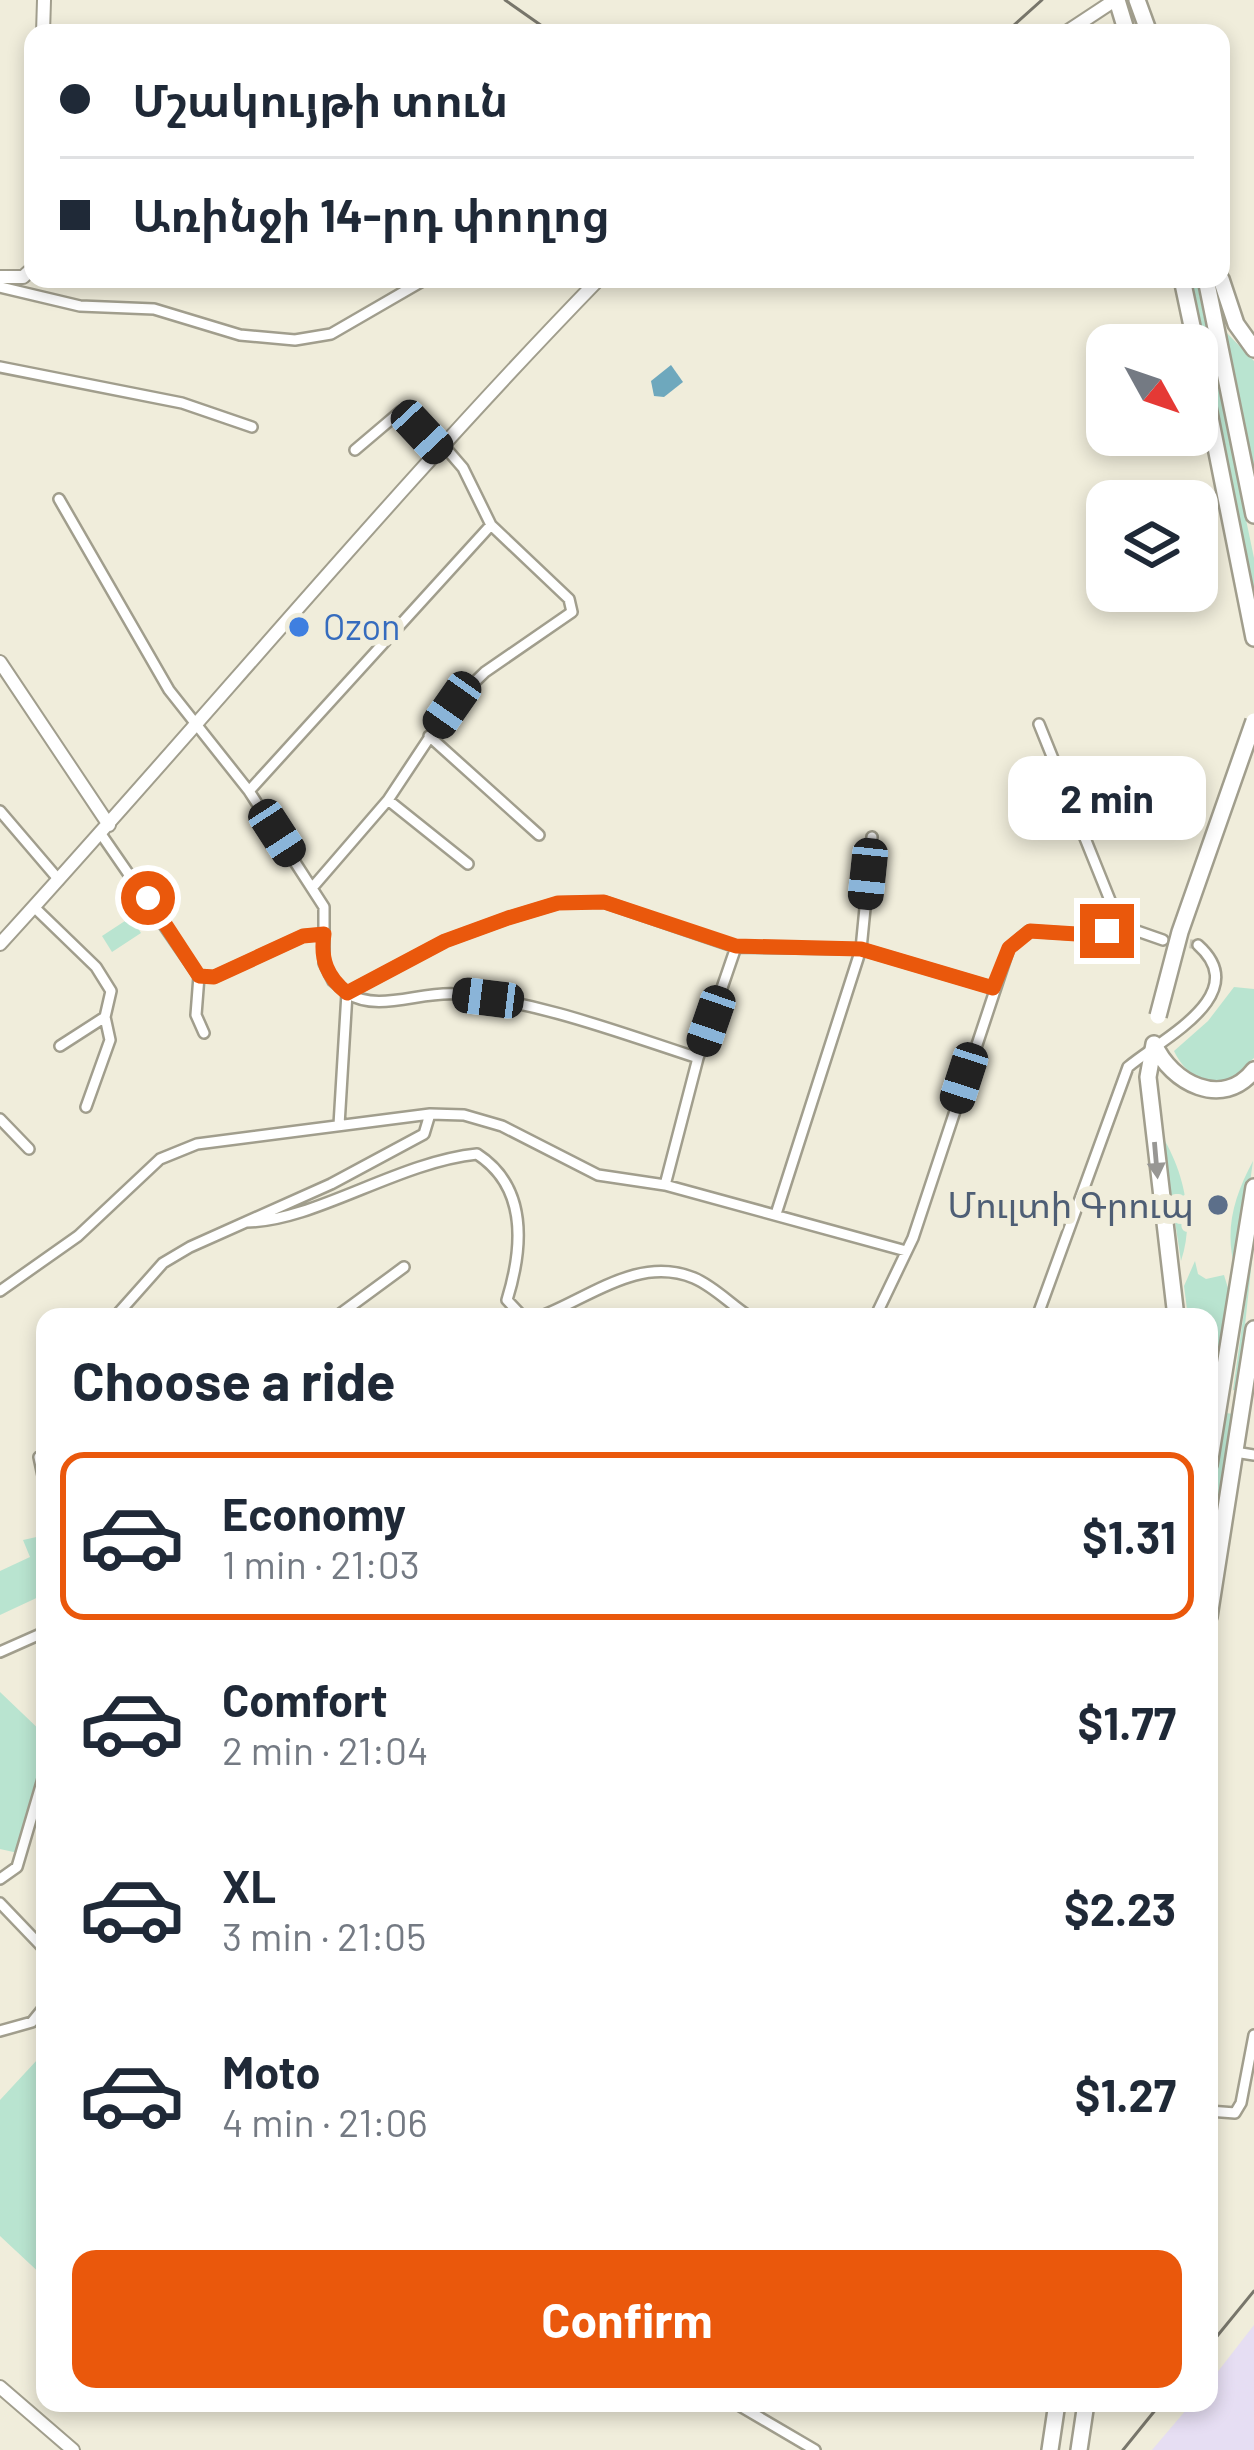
<!DOCTYPE html>
<html lang="en">
<head>
<meta charset="utf-8">
<style>
  body { margin:0; font-family:Barlow,"Noto Sans Armenian",sans-serif; background:#f6f6f7; color:#1f2937; height:100vh; display:flex; flex-direction:column; font-size:45px; white-space:nowrap }
  * { box-sizing:border-box; margin:0 }
  p { font-size:39px; color:#747a83 }
  .icon { flex:none; width:66px; height:66px; fill:none; stroke:currentColor; stroke-width:2; stroke-linecap:round; stroke-linejoin:round }
  .map { position:relative; flex:1; overflow:hidden }
  .drawer { position:absolute; left:36px; top:1308px; width:1182px; height:1104px; display:flex; flex-direction:column; background:#fff; border-radius:24px; box-shadow:0 6px 18px #0003 }
  .drawer>* { flex:none }
  .top-card { position:absolute; left:24px; top:24px; width:1206px; height:264px; border-radius:24px; box-shadow:0 6px 18px #0003; display:grid; align-content:center; height:264px; padding:0 36px; background:#fff }
  .needle { width:78px; rotate:130deg }
  .fabs { position:absolute; left:1086px; top:324px; display:grid; gap:24px }
  .fabs a { display:grid; place-items:center; width:132px; height:132px; border-radius:24px; background:#fff; box-shadow:0 6px 18px #0003; font-size:60px }
  .end { position:absolute; width:54px; height:54px; margin:-27px; border:15px solid #ea580c; background:#fff; box-shadow:0 0 0 6px #fff }
  .from { border-radius:50% }
  .bubble { position:absolute; height:84px; border-radius:24px; background:#fff; box-shadow:0 6px 18px #0003; font-size:39px; font-weight:700; line-height:84px; text-align:center }
  .car { position:absolute; width:36px; height:72px; margin:-36px -18px; border-radius:15px; box-shadow:0 0 9px 3px #0007; background:linear-gradient(#222 24%,#8ab4d8 0 40%,#222 0 76%,#8ab4d8 0 86%,#222 0) }
  .top-card b { display:flex; align-items:center; gap:42px; height:114px; font-size:45px }
  .top-card b+b { border-top:3px solid #e0e1e3 }
  .top-card i { width:30px; height:30px; background:#1f2937 }
  ul { padding:0; list-style:none }
  li { display:flex; align-items:center; gap:36px; height:168px; margin:0 24px 18px; padding:0 12px; border:6px solid transparent; border-radius:24px }
  li div { flex:1 }
  li b { display:block; font-size:45px }
  li em { font-style:normal; font-weight:700 }
  li.on { border-color:#ea580c }
  li>.icon { width:108px; height:108px; stroke-width:1.5 }
  h2 { padding:0 36px; font-size:54px; line-height:144px }
  .action { display:flex; gap:24px; margin-top:auto; padding:24px 36px }
  .action a { flex:1; height:138px; border-radius:24px; background:#ea580c; color:#fff; font-size:48px; font-weight:700; line-height:138px; text-align:center }
  .map>svg:first-child { display:block }
  .industrial { fill:#e6def3 }
  .green { fill:#b9e4d0 }
  .water { fill:#6ea8bd }
  .lines { fill:none; stroke-linecap:round; stroke-linejoin:round }
  .minor-tunnel { stroke:#cac7b7; stroke-width:9; stroke-dasharray:9 4.5; stroke-linecap:butt }
  .minor-casing { stroke:#a19e8d; stroke-width:14 }
  .tertiary-casing { stroke:#a19e8d; stroke-width:16 }
  .trunk-casing { stroke:#a19e8d; stroke-width:20 }
  .minor { stroke:#fff; stroke-width:9 }
  .tertiary { stroke:#fff; stroke-width:12 }
  .trunk { stroke:#fff; stroke-width:15 }
  .rail { stroke:#78766b; stroke-width:3 }
  .primary-bridge-casing { stroke:#a19e8d; stroke-width:20; stroke-linecap:butt }
  .primary-bridge { stroke:#fff; stroke-width:15 }
  .oneway { fill:#989794 }
  .route { stroke:#ea580c; stroke-width:15 }
  .shop-dot { fill:#3f7fe0; stroke:#f0eddb; stroke-width:4.5 }
  .service-dot { fill:#5c6f8a; stroke:#f0eddb; stroke-width:4.5 }
  .labels { text-anchor:middle; stroke-width:12; stroke-linejoin:round; paint-order:stroke }
  .shop-label { font-size:36px; fill:#366cbe; stroke:#f0eddb; text-anchor:start }
  .service-label { font-size:36px; fill:#4e5e75; stroke:#f0eddb; text-anchor:end }
</style>
</head>
<body>
<div class="map">
<svg width="1254" height="2450" viewBox="0 0 1254 2450">
  <rect width="100%" height="100%" fill="#f0eddb"/>
  <path class="industrial" d="M1254,2325v125h-102l40,-47h17v-20z"/>
  <path class="green" d="M1189,279h7l58,279v34z
    M1224,330l30,31v109z
    M131,917l10,16 -29,19 -10,-16z
    M1234,987l20,2v69l-24,22c-25,7 -45,-6 -56,-29l34,-30z
    M1162,1136c22,36 33,83 19,125z
    M1253,1161l-16,114c-14,-41 -4,-77 16,-114z
    M1254,1241l-16,150 -5,-1z
    M1195,1261l3,13 8,5 18,-4 7,23 -22,127v-108h-21l-4,-31z
    M1226,1413l7,1 -24,153v-46z
    M41,1536l4,58 -45,21v-44l30,-14 -7,-17z
    M0,1692l45,43v22l-27,96 -18,-4z
    M37,2060l8,27v191l-45,-42v-136z"/>
  <path class="water" d="M671,365l12,17 -19,15 -10,-1 -3,-15z"/>
  <g class="lines">
    <path class="minor-tunnel" d="M1163,940l35,5"/>
    <g class="minor-casing">
      <path id="minor" d="M0,287l80,19 74,3 86,26 55,5 36,-6 95,-55
        M0,367l182,36 70,24
        M355,450l46,-39 39,40
        M59,499l110,191 80,101 75,116v56l9,18 14,12 98,-52 63,-23 50,-15 46,-1 132,45 125,2 132,39
        M1039,724l81,201 43,15
        M429,736l110,99
        M249,791l242,-266 -28,-57 -19,-22
        M388,800l80,64
        M0,811l59,69
        M101,834l98,142 15,1 89,-41 21,-2
        M312,888l76,-88 63,-95 34,-33 87,-60 -3,-13 -78,-74
        M34,907l62,60 15,24 -6,26 5,23 -24,67
        M199,976l-3,39 8,18
        M60,1046l45,-29
        M0,1119l29,30
        M339,1125l8,-132c31,20 73,-2 109,1 84,8 162,38 242,64
        M665,1185l33,-127 38,-111
        M776,1214l85,-265 11,-112
        M247,1222c68,-1 151,-60 230,-68 51,33 46,94 30,146l16,17
        M0,1291l78,-55 82,-77 37,-15 233,-30 34,1 38,11 96,49 67,10 241,66
        M878,1311l35,-73 96,-290 20,-17 63,4 28,-10
        M115,1317l48,-54 27,-16 141,-63 93,-50 6,-20
        M336,1317l68,-50
        M539,1317c49,-18 99,-62 155,-39 21,9 37,27 56,39
        M1037,1317l91,-250c33,-28 126,-72 70,-122
        M1235,1452l19,3
        M39,1457l6,28
        M0,1652l45,-20
        M0,1879l17,-12 28,-95
        M0,1903l45,47
        M0,2031l32,-9 13,-16
        M1209,2111l26,2 6,-10 13,-68
        M735,2403l80,47"/>
    </g>
    <g class="tertiary-casing">
      <path id="tertiary" d="M43,33l1,-33
        M1065,33l50,-33
        M0,277h23l10,-9
        M0,662l109,163
        M0,944c201,-220 391,-451 599,-665
        M0,2387l73,63"/>
    </g>
    <g class="trunk-casing">
      <path id="trunk" d="M1117,0l10,33
        M1137,0l12,33
        M1182,279l14,66
        M1206,279l48,236
        M1221,279l15,45 18,25
        M1197,352l57,286
        M1154,1044l-6,33 28,240
        M1154,1044c17,39 69,66 100,26
        M1209,1465l45,-278
        M1209,1617l45,-288
        M1050,2450l7,-47
        M1079,2450l7,-47"/>
    </g>
    <use href="#minor" class="minor"/>
    <use href="#tertiary" class="tertiary"/>
    <use href="#trunk" class="trunk"/>
    <path class="rail" d="M505,0l47,33
      M1005,33l37,-33
      M1209,2346l45,-55
      M1123,2450l38,-47"/>
    <g class="primary-bridge-casing">
      <path id="primary-bridge" d="M1158,1016l22,-84 74,-211"/>
    </g>
    <use href="#primary-bridge" class="primary-bridge"/>
  </g>
  <defs><path id="oneway-solid" d="M-6-.8H1V-3.2L6.5 0L1 3.2V.8H-6Z" transform="scale(3)"/></defs>
  <use class="oneway" href="#oneway-solid" transform="translate(1156 1160) rotate(85)"/>
  <g class="lines">
    <path class="route" d="M148,898l51,78 15,1 89,-41 21,-2c-4,25 3,43 23,59l98,-52 63,-23 50,-15 46,-1 132,44 125,3 132,39 16,-40 21,-17 62,4 15,-4"/>
  </g>
  <circle class="shop-dot" cx="299" cy="627" r="12"/>
  <circle class="service-dot" cx="1218" cy="1205" r="12"/>
  <g class="labels">
    <g class="shop-label">
      <text x="323" y="640">Ozon</text>
    </g>
    <g class="service-label">
      <text x="1194" y="1218">Մուլտի Գրուպ</text>
    </g>
  </g>
</svg>
<div class="fabs">
<a><svg class="needle" viewBox="-14 -14 28 28"><path d="M0-13l5 13h-10z" fill="#e53935"/><path d="M0 13l5-13h-10z" fill="#747a83"/></svg></a>
<a><svg class="icon" aria-label="layers" viewBox="0 0 24 24"><path d="M12 4l9 5-9 5-9-5zM3 14l9 5 9-5"/></svg></a>
</div>
<i class="end from" style="left:148px;top:898px"></i>
<i class="end" style="left:1107px;top:931px"></i>
<div class="bubble" style="left:1008px;top:756px;width:198px">2 min</div>
<i class="car" style="left:422px;top:432px;rotate:137deg"></i>
<i class="car" style="left:452px;top:705px;rotate:215deg"></i>
<i class="car" style="left:277px;top:833px;rotate:147deg"></i>
<i class="car" style="left:868px;top:874px;rotate:186deg"></i>
<i class="car" style="left:488px;top:998px;rotate:277deg"></i>
<i class="car" style="left:711px;top:1021px;rotate:199deg"></i>
<i class="car" style="left:964px;top:1078px;rotate:198deg"></i>
<div class="top-card">
<b><i class="from"></i>Մշակույթի տուն</b>
<b><i></i>Առինջի 14-րդ փողոց</b>
</div>
<section class="drawer">
<h2>Choose a ride</h2>
<ul>
<li class="on"><svg class="icon" aria-label="car" viewBox="0 0 24 24"><path d="M5 17H2v-5l4-1 3-4h7l3 4 3 1v5h-3M9 17h6M6 11h13"/><circle cx="7" cy="17" r="2"/><circle cx="17" cy="17" r="2"/></svg><div><b>Economy</b><p>1 min · 21:03</p></div><em>$1.31</em></li>
<li><svg class="icon" aria-label="car" viewBox="0 0 24 24"><path d="M5 17H2v-5l4-1 3-4h7l3 4 3 1v5h-3M9 17h6M6 11h13"/><circle cx="7" cy="17" r="2"/><circle cx="17" cy="17" r="2"/></svg><div><b>Comfort</b><p>2 min · 21:04</p></div><em>$1.77</em></li>
<li><svg class="icon" aria-label="car" viewBox="0 0 24 24"><path d="M5 17H2v-5l4-1 3-4h7l3 4 3 1v5h-3M9 17h6M6 11h13"/><circle cx="7" cy="17" r="2"/><circle cx="17" cy="17" r="2"/></svg><div><b>XL</b><p>3 min · 21:05</p></div><em>$2.23</em></li>
<li><svg class="icon" aria-label="car" viewBox="0 0 24 24"><path d="M5 17H2v-5l4-1 3-4h7l3 4 3 1v5h-3M9 17h6M6 11h13"/><circle cx="7" cy="17" r="2"/><circle cx="17" cy="17" r="2"/></svg><div><b>Moto</b><p>4 min · 21:06</p></div><em>$1.27</em></li>
</ul>
<div class="action"><a>Confirm</a></div>
</section>
</div>
</body>
</html>
